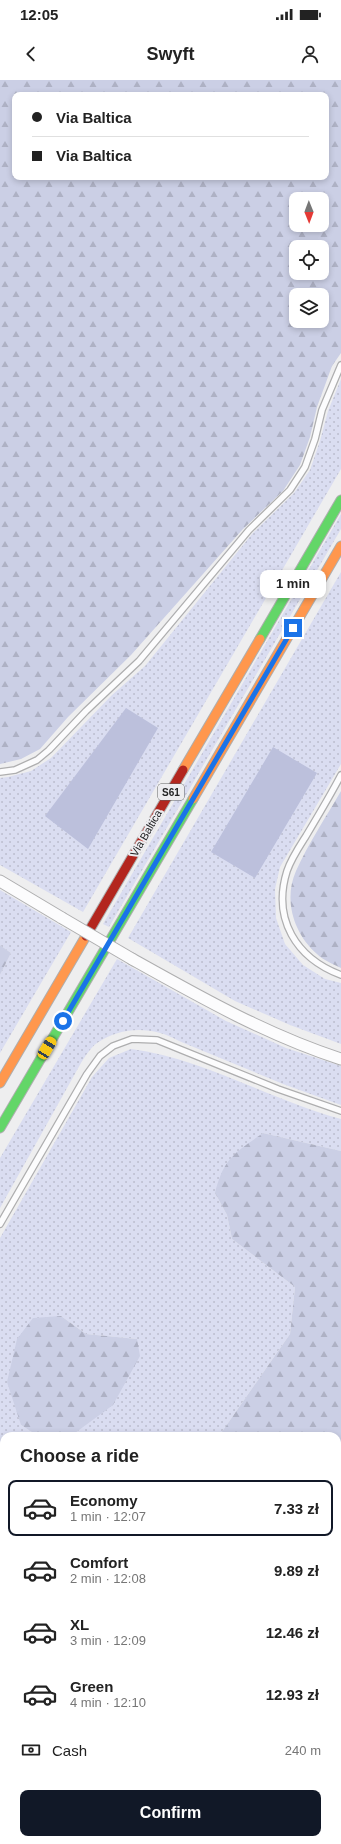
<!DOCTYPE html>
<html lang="en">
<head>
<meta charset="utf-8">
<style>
  body { margin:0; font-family:Helvetica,sans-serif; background:#f2f2f2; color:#222; height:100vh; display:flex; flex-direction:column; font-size:15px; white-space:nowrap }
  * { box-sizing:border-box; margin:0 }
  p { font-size:13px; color:#767676 }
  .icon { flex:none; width:22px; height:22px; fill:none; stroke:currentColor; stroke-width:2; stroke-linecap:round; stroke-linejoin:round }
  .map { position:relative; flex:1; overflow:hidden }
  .details { position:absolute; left:0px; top:1352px; width:341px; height:412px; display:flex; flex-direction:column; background:#fff; border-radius:12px 12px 0 0; box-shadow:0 2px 6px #0003 }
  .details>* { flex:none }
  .hud { position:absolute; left:12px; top:12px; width:317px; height:88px; border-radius:8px; box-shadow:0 2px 6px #0003; display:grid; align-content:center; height:88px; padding:0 20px; background:#fff }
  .needle { width:26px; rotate:179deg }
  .tools { position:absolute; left:289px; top:112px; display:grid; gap:8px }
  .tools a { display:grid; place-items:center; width:40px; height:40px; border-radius:8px; background:#fff; box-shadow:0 2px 6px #0003; font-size:20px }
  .end { position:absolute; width:18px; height:18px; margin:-9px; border:5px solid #1a73e8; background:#fff; box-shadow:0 0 0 2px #fff }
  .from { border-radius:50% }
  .bubble { position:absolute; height:28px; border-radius:8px; background:#fff; box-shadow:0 2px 6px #0003; font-size:13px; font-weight:800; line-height:28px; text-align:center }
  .car { position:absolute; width:12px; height:24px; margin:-12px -6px; border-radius:5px; box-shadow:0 0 3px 1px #0007; background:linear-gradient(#f5c518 24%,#345 0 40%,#f5c518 0 76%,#345 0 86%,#f5c518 0) }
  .hud b { display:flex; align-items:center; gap:14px; height:38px; font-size:15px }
  .hud b+b { border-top:1px solid #e0e0e0 }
  .hud i { width:10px; height:10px; background:#222 }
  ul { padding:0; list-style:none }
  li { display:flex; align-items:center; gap:12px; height:56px; margin:0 8px 6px; padding:0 12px; border:2px solid transparent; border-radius:8px }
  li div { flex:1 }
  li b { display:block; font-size:15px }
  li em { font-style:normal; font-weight:800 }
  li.active { border-color:#111827 }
  li>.icon { width:36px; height:36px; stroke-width:1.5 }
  h2 { padding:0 20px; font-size:18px; line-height:48px }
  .pay { display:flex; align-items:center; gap:10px; height:44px; padding:0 20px; font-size:15px }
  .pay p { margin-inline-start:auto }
  .primary-button { display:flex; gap:8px; margin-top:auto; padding:8px 20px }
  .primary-button a { flex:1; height:46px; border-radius:8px; background:#111827; color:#fff; font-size:16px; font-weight:800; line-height:46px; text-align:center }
  .status { display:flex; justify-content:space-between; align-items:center; height:28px; padding:0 20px; background:#fff; direction:ltr }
  .status svg { height:11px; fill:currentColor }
  header { display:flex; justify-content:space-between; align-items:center; height:52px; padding:0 20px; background:#fff; font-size:18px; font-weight:800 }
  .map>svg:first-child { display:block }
  .green { fill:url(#green-dots) }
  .forest { fill:url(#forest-firs); fill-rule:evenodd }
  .water { fill:#bcc0dc }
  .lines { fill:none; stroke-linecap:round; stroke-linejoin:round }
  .lane-casing { stroke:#aeaeaf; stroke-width:8 }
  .street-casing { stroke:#aeaeaf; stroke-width:13 }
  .fast-casing { stroke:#aeaeaf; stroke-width:11 }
  .slow-casing { stroke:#aeaeaf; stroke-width:11 }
  .jam-casing { stroke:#aeaeaf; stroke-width:11 }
  .lane { stroke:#fcfcfd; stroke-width:5.5 }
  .street { stroke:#fcfcfd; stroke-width:11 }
  .fast { stroke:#63d668; stroke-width:9 }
  .slow { stroke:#ff974d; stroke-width:9 }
  .jam { stroke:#b3261e; stroke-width:9 }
  .street-bridge-casing { stroke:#aeaeaf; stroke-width:13; stroke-linecap:butt }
  .street-bridge { stroke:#fcfcfd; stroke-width:11 }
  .route { stroke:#1a73e8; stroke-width:5 }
  .labels { text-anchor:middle; stroke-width:4; stroke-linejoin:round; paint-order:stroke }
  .shield { fill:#ededf0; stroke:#5f6061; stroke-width:1 }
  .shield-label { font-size:10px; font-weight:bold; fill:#222324 }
  .street-label { font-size:11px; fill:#222324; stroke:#ededf0 }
</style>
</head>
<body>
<div class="status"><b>12:05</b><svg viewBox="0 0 49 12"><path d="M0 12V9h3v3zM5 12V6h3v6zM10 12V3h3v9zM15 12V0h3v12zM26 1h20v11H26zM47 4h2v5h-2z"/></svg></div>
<header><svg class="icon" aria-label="back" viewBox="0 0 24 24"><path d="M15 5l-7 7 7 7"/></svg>Swyft<svg class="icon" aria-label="person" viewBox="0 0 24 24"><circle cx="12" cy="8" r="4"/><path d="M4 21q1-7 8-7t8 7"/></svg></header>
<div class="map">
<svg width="341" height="1764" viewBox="0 0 341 1764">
  <defs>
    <pattern id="green-dots" width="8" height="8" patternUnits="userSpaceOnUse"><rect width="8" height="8" fill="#daddf1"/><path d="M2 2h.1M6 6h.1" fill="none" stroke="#bbbdce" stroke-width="1.8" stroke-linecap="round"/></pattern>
    <pattern id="forest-firs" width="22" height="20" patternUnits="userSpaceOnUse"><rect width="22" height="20" fill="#cbcfe5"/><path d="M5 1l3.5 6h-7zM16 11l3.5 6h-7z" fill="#aeb1c4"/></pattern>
  </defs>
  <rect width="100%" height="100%" fill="#eeeeef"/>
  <path class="green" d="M341,299v90l-258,443 -83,-47v-87l8,-1 23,-6 20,-13 61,-63 33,-29 107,-132 42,-41 16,-23 10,-29 8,-30z
    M341,434v15l-232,398 -6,-3z
    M341,492v192l-61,103 -5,22 1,29 9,26 18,21 22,14 16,4v61l-51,-19 -55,-24 -107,-63z
    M0,810l71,42 -71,121v-78l11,-22 -11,-8z
    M117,879l109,62 60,27 55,18v39l-58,-21 -104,-43c-26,-15 -57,-15 -82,2 -7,5 -12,14 -16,20l-81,145v-50z
    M131,969c71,9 140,51 210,70v32l-78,-18 -48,60 12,22 5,24 63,48 -5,47 -71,102h-148l18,-14 48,-83 -51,-5 -25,-18 -40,109 17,11h-34v341l-4,-3v-536l92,-161 17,-19z
    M341,1359v250l-4,6v-250z"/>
  <path class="forest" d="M0,0h341v273l-9,13 -15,41 -7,30 -10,28 -17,26 -40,38 -112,126 -63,62 -28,32 -19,10 -21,5zM15,15h311v82h-311zM296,119h26v26h-26zM296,167h26v26h-26zM296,215h26v26h-26z
    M341,711v177c-8,-4 -18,-8 -24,-14 -23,-20 -34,-54 -21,-83 12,-27 30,-54 45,-80z
    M0,865l11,8 -11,22z
    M263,1053l78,18v288l-4,6v-9h-118l71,-102 5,-47 -63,-48 -5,-24 -12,-22c9,-36 20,-40 48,-60z
    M61,1236l25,18 51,5 3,17 -27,49 -42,31h-33l-17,-11 -14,-43 10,-43 16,-21z
    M0,1694l4,3v63h223l-2,4h-225z"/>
  <path class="water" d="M126,628l32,20 -70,121 -43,-33z
    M273,667l44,26 -62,105 -44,-26z"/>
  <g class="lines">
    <g class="lane-casing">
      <path id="lane" d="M0,692l15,-2 22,-10 12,-10 37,-39 53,-50 110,-131 41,-40 15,-23 10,-28 7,-29 19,-45
        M341,695c-11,21 -23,41 -35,61 -7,11 -15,23 -19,35 -15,48 9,87 54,104
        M0,1144l87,-150 13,-18 13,-10 19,-7 25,1 121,49 63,22"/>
    </g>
    <g class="street-casing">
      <path id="street" d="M0,801l62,37
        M132,879c68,38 135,76 209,100"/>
    </g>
    <g class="fast-casing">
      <path id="fast" d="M260,559l81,-139
        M0,1048l193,-329"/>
    </g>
    <g class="slow-casing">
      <path id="slow" d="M183,690l77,-131
        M193,719l148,-253
        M0,1003l86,-147"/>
    </g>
    <g class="jam-casing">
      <path id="jam" d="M86,856l97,-166"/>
    </g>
    <use href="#lane" class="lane"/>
    <use href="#street" class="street"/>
    <use href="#fast" class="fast"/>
    <use href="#slow" class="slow"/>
    <use href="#jam" class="jam"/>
    <g class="street-bridge-casing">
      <path id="street-bridge" d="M62,838l70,41"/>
    </g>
    <use href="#street-bridge" class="street-bridge"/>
  </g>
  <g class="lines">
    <path class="route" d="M63,941l230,-393"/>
  </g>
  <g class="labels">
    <rect class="shield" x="158" y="704" width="26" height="16" rx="3"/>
    <g class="shield-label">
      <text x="171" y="716">S61</text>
    </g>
    <g class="street-label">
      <text transform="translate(146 753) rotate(-60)" y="4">Via Baltica</text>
    </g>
  </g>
</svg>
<div class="tools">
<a><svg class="needle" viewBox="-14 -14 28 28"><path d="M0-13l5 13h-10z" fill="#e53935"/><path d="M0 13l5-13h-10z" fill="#767676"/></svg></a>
<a><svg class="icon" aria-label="locate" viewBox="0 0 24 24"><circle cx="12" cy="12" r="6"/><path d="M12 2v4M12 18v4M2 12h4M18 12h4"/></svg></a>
<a><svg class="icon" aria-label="layers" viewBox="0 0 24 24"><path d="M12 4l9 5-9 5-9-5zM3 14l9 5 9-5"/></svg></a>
</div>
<i class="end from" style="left:63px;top:941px"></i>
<i class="end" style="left:293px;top:548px"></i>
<div class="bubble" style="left:260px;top:490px;width:66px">1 min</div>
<i class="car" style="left:47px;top:968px;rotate:31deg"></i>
<div class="hud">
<b><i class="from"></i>Via Baltica</b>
<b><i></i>Via Baltica</b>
</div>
<section class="details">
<h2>Choose a ride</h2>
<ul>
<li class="active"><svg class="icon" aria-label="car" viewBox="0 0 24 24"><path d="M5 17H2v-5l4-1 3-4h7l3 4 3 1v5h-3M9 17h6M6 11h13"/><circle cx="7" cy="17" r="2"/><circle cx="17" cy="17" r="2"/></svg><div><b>Economy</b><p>1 min · 12:07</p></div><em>7.33 zł</em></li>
<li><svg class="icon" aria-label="car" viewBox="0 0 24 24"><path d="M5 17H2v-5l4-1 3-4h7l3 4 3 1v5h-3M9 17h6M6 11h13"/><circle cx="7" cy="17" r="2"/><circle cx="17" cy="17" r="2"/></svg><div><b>Comfort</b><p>2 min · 12:08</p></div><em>9.89 zł</em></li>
<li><svg class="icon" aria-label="car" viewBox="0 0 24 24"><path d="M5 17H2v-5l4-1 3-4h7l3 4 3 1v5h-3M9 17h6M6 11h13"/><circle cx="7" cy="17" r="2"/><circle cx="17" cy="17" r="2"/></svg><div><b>XL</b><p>3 min · 12:09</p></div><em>12.46 zł</em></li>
<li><svg class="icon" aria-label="car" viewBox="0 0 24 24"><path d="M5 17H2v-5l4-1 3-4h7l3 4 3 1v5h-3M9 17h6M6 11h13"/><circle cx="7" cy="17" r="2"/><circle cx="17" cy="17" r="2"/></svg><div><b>Green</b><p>4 min · 12:10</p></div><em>12.93 zł</em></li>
</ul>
<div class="pay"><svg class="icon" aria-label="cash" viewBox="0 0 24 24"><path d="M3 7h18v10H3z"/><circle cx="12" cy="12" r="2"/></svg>Cash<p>240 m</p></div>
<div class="primary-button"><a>Confirm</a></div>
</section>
</div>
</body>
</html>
